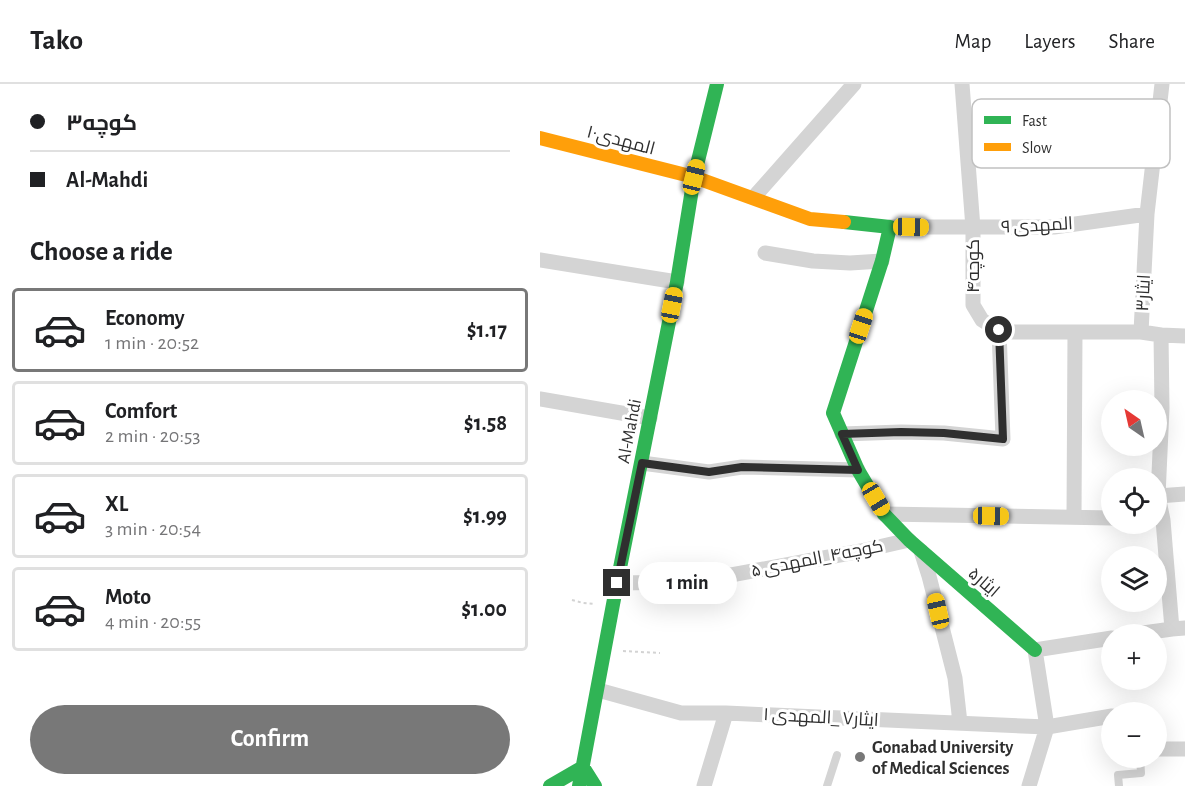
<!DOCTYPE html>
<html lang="en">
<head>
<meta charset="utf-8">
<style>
  body { margin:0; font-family:"Alegreya Sans",Cairo,sans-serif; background:#f6f6f6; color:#202124; height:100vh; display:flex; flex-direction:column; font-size:22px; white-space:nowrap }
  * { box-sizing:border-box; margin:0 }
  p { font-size:20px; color:#757577 }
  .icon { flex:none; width:33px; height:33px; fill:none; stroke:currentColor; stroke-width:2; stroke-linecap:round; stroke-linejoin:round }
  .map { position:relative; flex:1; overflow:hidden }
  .details { display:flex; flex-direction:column; background:#fff; width:540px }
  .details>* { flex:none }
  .guide { display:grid; align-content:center; height:132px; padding:0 30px; background:#fff }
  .needle { width:39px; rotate:326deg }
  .tools { position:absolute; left:561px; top:306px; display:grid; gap:12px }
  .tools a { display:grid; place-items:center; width:66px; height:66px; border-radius:50%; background:#fff; box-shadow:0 6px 24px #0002; font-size:30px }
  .end { position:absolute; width:27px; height:27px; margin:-14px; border:8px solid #2f2f2f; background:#fff; box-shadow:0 0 0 3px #fff }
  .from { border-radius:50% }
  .bubble { position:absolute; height:42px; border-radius:21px; background:#fff; box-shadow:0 6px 24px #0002; font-size:20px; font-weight:700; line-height:42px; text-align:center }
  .car { position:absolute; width:18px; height:36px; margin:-18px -9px; border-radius:8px; box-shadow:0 0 4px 2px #0007; background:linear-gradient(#f5c518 24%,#345 0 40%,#f5c518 0 76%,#345 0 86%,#f5c518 0) }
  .guide b { display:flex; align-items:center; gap:21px; height:57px; font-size:22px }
  .guide b+b { border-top:2px solid #e0e0e0 }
  .guide i { width:15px; height:15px; background:#202124 }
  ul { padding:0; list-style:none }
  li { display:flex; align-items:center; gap:18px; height:84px; margin:0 12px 9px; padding:0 18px; border:3px solid #e0e0e0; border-radius:6px }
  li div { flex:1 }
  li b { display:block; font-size:22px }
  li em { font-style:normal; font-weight:700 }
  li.selected { border-color:#787878 }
  li>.icon { width:54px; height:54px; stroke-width:1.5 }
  h2 { padding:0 30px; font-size:27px; line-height:72px }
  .action { display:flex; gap:12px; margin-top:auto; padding:12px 30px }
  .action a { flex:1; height:69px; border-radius:36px; background:#787878; color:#fff; font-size:24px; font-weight:700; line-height:69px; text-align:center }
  header { display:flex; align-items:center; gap:36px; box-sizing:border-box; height:84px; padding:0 30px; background:#fff; border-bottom:2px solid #e0e0e0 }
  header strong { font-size:28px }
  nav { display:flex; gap:33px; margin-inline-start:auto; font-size:21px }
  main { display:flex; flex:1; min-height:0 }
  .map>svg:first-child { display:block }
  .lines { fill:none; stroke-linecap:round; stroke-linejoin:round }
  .path { stroke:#d3d3d3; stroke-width:2; stroke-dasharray:3 3; stroke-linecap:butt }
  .lane { stroke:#d4d4d4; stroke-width:8 }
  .street { stroke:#d4d4d4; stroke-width:15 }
  .fast { stroke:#30b455; stroke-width:14 }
  .slow { stroke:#ff9f0a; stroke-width:14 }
  .route { stroke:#2f2f2f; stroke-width:8 }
  .poi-dot { fill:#787878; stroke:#fff; stroke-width:2 }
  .labels { text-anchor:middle; stroke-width:6; stroke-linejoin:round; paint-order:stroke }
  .street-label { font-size:18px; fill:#2f2f2f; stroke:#fff }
  .poi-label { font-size:18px; font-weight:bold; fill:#2f2f2f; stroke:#fff; text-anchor:start }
  .key { fill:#fff; stroke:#c1c1c1; stroke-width:1.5 }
  .key-label { font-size:16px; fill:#2f2f2f }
</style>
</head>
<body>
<header>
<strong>Tako</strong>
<nav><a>Map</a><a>Layers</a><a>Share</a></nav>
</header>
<main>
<section class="details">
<div class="guide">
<b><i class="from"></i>کوچه۳</b>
<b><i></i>Al-Mahdi</b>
</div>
<h2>Choose a ride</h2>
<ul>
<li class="selected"><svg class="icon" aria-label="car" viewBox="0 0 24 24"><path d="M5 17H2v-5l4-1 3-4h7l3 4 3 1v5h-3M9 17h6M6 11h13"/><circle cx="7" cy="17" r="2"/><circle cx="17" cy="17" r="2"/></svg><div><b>Economy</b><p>1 min · 20:52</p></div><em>$1.17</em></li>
<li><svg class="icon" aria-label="car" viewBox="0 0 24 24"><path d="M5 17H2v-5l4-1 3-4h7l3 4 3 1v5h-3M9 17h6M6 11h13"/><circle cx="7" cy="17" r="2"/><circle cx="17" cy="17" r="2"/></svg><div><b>Comfort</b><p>2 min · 20:53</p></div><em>$1.58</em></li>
<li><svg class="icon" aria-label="car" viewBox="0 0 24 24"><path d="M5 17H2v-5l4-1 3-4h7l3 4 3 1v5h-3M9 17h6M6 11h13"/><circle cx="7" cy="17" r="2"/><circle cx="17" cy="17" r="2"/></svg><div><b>XL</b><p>3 min · 20:54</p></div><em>$1.99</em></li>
<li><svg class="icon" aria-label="car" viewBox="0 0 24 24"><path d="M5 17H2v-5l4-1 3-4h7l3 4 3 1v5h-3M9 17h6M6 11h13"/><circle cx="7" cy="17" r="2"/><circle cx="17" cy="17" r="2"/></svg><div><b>Moto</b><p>4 min · 20:55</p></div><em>$1.00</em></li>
</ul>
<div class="action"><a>Confirm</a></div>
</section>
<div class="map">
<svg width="645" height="702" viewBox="0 0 645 702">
  <rect width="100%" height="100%" fill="#fff"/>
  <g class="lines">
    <path class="path" d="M32,516l11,3 12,1
      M83,567l37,2"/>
    <path class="lane" d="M287,702l10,-31
      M579,702l-1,-11 23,-2 -1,-15"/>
    <path class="street" d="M422,0l11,144v77l9,15 19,12h140
      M622,0l-15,130 -6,118 20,3 1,73 -4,88 5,24 9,109
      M214,113l100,-113
      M350,143h164l93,-13
      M225,169l48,8 37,2 32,-2
      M0,176l137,22
      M621,251l24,1
      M0,315l110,19
      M302,350l59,-2 43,1 59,6 -4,-109
      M102,379l67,9 33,-5 116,3
      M618,412l27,-2
      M344,430l228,4
      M534,433l1,-185
      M381,467l8,25 26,102 5,45
      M77,499l76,-1 168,-31 48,-11
      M596,550l36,-5 13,-1
      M58,606l83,23h45l321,14 65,-11
      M616,665h29
      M164,702l22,-73
      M489,702l18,-59 -12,-77 77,-12"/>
    <path class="fast" d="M304,138l46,5 -8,34 -49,152 25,57 26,44 25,26 126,110
      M10,702l33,-19 12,19
      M39,702l38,-203 60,-301 17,-105 23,-93"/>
    <path class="slow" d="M0,54l154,39 116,42 34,3"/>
  </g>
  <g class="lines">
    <path class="route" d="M77,499l25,-120 67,9 33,-5 116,3 -16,-36 59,-2 43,1 59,6 -4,-109"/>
  </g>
  <circle class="poi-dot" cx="320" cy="673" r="6"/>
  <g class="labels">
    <g class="street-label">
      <text transform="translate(81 56) rotate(15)" y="6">المهدی۱۰</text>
      <text transform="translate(497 141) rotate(-3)" y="6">المهدی ۹</text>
      <text transform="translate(433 182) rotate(-90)" y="6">کوچه۴</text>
      <text transform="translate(603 209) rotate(-87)" y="6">ایثار۳</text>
      <text transform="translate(89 347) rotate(-79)" y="6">Al-Mahdi</text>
      <text transform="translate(277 474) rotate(-11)" y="6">کوچه۴_المهدی ۵</text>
      <text transform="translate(444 498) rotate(41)" y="6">ایثار۵</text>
      <text transform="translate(281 633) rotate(3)" y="6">ایثار۷ _المهدی ۱</text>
    </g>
    <g class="poi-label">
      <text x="332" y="669">Gonabad University<tspan x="332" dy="21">of Medical Sciences</tspan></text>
    </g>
  </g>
  <rect x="432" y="15" width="198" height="69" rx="9" class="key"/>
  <rect x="444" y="32" width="27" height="8" fill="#30b455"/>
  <rect x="444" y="59" width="27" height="8" fill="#ff9f0a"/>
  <g class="key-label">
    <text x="482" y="42">Fast</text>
    <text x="482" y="69">Slow</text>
  </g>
</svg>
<div class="tools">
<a><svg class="needle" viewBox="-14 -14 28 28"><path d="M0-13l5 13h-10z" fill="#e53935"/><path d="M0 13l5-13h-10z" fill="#757577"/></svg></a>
<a><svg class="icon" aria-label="locate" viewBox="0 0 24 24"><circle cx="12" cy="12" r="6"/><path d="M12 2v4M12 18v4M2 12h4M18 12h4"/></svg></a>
<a><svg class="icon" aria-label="layers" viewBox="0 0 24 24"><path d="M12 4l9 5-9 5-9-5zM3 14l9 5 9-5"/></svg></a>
<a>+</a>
<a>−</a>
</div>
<i class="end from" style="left:459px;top:246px"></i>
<i class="end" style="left:77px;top:499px"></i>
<div class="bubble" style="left:98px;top:478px;width:99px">1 min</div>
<i class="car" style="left:154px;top:93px;rotate:14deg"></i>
<i class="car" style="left:371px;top:143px;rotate:91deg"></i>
<i class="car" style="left:132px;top:221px;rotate:11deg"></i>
<i class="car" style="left:321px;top:242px;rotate:18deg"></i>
<i class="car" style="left:336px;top:415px;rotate:149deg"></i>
<i class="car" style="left:451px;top:432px;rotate:91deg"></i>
<i class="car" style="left:398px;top:527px;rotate:347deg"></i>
</div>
</main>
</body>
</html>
